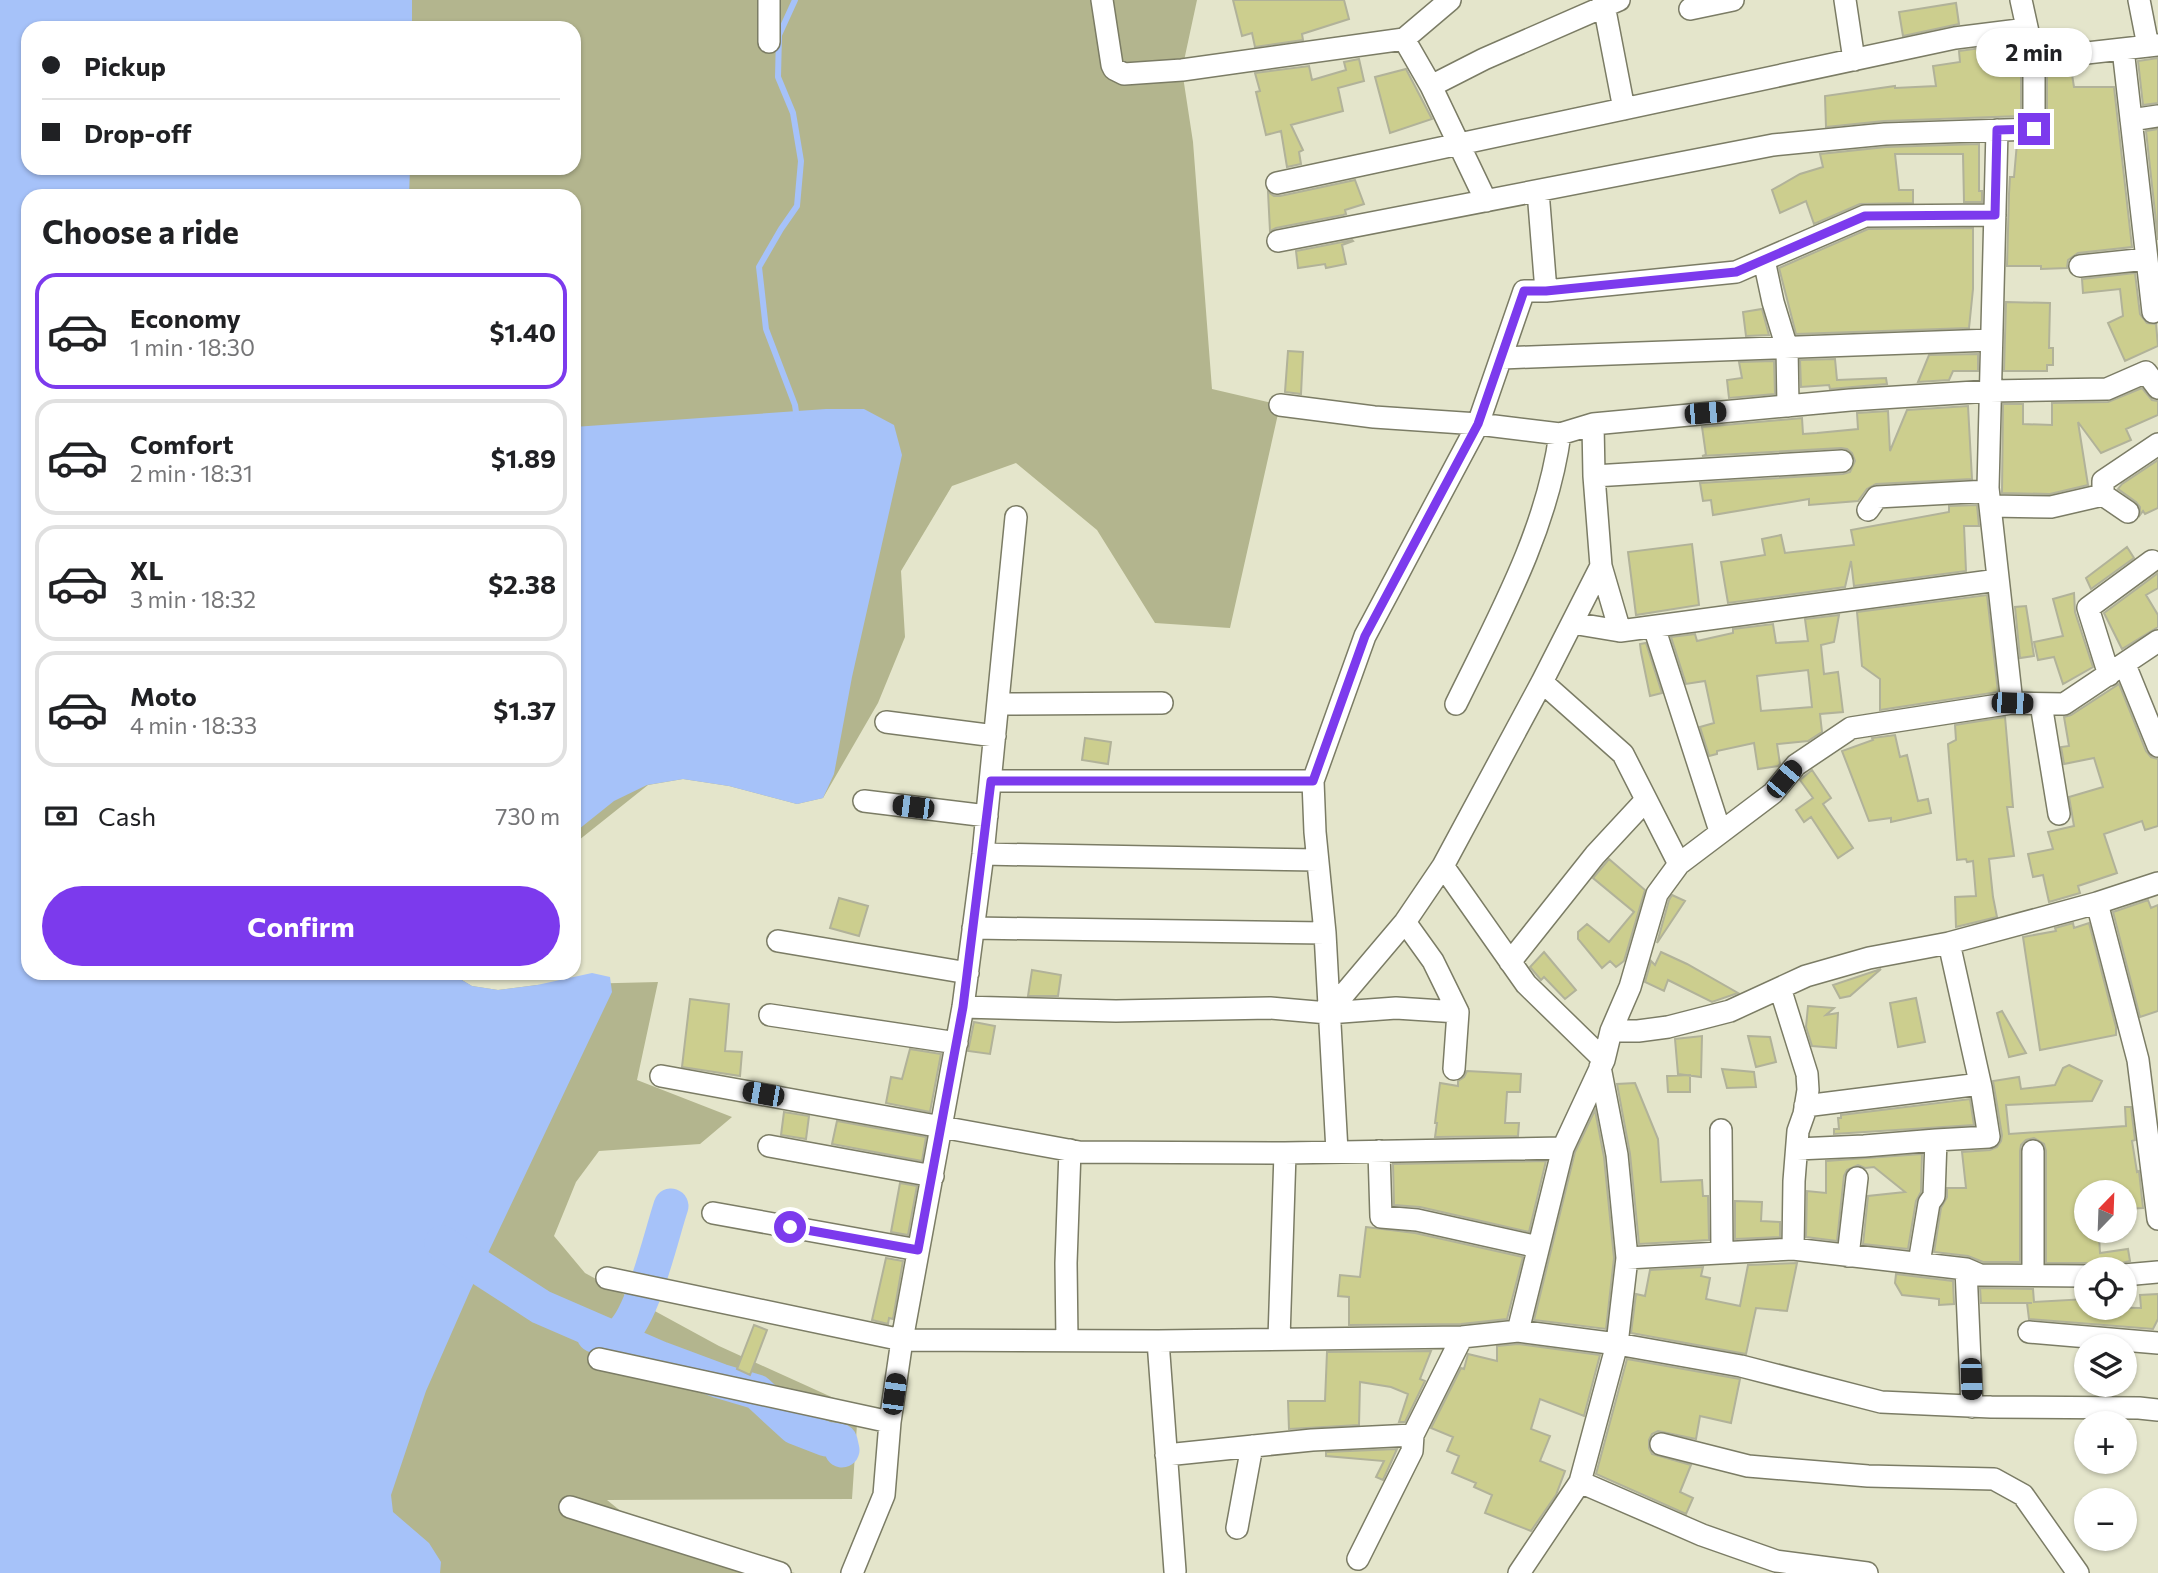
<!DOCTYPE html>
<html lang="en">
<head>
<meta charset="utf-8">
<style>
  body { margin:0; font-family:Commissioner,sans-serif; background:#f2f2f2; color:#202124; height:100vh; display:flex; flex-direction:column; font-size:26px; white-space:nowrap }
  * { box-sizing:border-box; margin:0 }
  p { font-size:23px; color:#757577 }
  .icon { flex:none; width:38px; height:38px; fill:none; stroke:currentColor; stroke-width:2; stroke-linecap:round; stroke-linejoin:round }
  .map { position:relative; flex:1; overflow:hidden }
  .panel { position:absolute; left:21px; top:189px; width:560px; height:791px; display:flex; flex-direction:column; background:#fff; border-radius:21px; box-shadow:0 2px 5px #0004 }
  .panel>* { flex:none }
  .hud { position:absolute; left:21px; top:21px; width:560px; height:154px; border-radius:21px; box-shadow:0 2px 5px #0004; display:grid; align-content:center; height:154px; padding:0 21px; background:#fff }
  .needle { width:46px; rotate:23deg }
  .tools { position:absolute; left:2074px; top:1180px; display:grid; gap:14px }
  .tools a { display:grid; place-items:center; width:63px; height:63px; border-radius:50%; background:#fff; box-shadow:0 2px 5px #0004; font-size:35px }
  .end { position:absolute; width:32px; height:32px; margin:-16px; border:9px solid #7c3aed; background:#fff; box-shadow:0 0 0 4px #fff }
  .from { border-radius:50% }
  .bubble { position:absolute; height:49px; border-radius:24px; background:#fff; box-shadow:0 2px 5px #0004; font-size:23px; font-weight:700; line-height:49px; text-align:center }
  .car { position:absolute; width:21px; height:42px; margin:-21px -10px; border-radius:9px; box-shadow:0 0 5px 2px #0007; background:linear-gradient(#222 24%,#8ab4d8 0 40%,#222 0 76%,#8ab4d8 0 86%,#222 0) }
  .hud b { display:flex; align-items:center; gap:24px; height:66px; font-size:26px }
  .hud b+b { border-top:2px solid #e0e0e0 }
  .hud i { width:18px; height:18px; background:#202124 }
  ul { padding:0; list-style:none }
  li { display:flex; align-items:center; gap:21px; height:116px; margin:0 14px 10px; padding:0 7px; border:4px solid #e0e0e0; border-radius:21px }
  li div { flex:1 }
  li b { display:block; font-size:26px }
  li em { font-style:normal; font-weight:700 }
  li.current { border-color:#7c3aed }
  li>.icon { width:63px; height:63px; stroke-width:1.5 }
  h2 { padding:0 21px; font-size:32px; line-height:84px }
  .pay { display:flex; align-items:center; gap:18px; height:77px; padding:0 21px; font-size:26px }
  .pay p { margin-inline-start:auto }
  .cta { display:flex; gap:14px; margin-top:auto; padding:14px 21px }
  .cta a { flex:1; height:80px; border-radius:42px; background:#7c3aed; color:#fff; font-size:28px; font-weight:700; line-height:80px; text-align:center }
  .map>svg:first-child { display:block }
  .green { fill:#b3b58e; fill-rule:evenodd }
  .water { fill:#a6c2f9 }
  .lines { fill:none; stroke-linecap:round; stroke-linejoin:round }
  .stream { stroke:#a6c2f9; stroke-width:6 }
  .river { stroke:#a6c2f9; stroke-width:35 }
  .building { fill:#ccce8e; stroke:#b1b299; stroke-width:2; fill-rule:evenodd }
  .street-casing { stroke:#7b7c65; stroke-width:24 }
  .street { stroke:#fff; stroke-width:21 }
  .route { stroke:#7c3aed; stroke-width:9 }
</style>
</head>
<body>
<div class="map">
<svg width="2158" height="1573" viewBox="0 0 2158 1573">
  <rect width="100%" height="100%" fill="#e4e5cb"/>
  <path class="green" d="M0,0h1197l-15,70 11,72 19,247 68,16 -50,223 -75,-5 -58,-93 -81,-67 -64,23 -51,85 4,66 -27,66 -55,95 -26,6 -68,-18 -46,-7 -35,6 -74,59v-648h-546v777h362l65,3 17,10 26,4 39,-5 121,-3 -21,98 95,37 -32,27 -101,7 -23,31 -22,54 31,37 134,73 139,63 -6,90 -245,1 52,42 136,31h-795zM28,28h546v140h-546z"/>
  <path class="water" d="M0,0h412v28h-384v140h382l-1,28h-381v777h427v3l17,10 26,4 39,-5 55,-12 18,4 2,15 -142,299 -44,100 -35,104 2,17 36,31 12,19 -1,11h-440z
    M826,409h38l30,16 8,30 -50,222 -18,97 -11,24 -26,6 -68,-18 -46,-7 -36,6 -33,16 -40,32v-406z"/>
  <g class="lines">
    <path class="stream" d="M795,0l-16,35 -1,42 15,36 8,48 -4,45 -16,23 -22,38 7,62 29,76 2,14"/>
    <path class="river" d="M442,1243l99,64 120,52 59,22 37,11 38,35 31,12 14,2 2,9
      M594,1335c9,4 21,6 29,-3 21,-21 38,-96 48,-126"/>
  </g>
  <path class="building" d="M1233,0h111l5,19 -47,15 1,6 -48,7 -3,-14 -10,3z
    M1956,3l3,21 -56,12 -4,-24z
    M2017,43l4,17v56l-137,5 -58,6 -1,-31 70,-10v2l41,-2 -3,-20 27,-4 -1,-11z
    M2158,58v45l-15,2 -5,-44z
    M1359,59l5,22 -26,7 5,23 -52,14 12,25 -4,2 2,12 -14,3 -6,-36 -15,4 -10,-43 4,-1 -5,-18 54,-7 3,14 34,-10 -2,-8z
    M2071,68l3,19h40l18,160 -54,6 -10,7 -1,8 -26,1v-3h-34l2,-72 1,-17h4l3,-34 18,-1 10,-6 2,-7v-58z
    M1406,69l26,50 -42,14 -15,-56z
    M2158,129v111l-12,-109z
    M1979,144v47h3v11h-18l-1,-48h-68l4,36h14v13l-53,1 -46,20 -8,-23 -26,12 -8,-23 28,-16 23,-7 -3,-13 66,-7z
    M1355,180l9,24 -19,6 1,4 -3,1 -67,13 -6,3 -2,-39 6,4h6z
    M1973,228v61l-4,39 -173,6 -17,-66 89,-39z
    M1352,240l1,1 -11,4 4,19 -20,4 -1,-4 -27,4 -2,-17z
    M2135,273l5,41 7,9 9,1 2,22 -33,15 -17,-38 15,-7 -3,-27 -37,4 -1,-14z
    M2006,302l44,1 -1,45h4v17h-6v6h-43z
    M1762,309l7,26 -23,1 -3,-24z
    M1288,351l15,1 -2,42 -16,-2z
    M1978,354v17h-25l-4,9 -31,2 11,-27z
    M1835,359l2,21 49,-2 1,6 -57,5 -1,-4 -28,2 -1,-27z
    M1774,361l1,33 -46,4 -2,-18 15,-2 -3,-16z
    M2142,388l10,12 6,1v14l-32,14 5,11 -30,13 -23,-31 10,63 -38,9 -48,-1 1,-89h20v20l29,1v-22l56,-1z
    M1968,406l4,73 -96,5 -9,5 -9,12 -49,4v-6l-96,16 -2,-15 -8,1 -3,-18 143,-9 7,-2 5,-11 -3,-8 -5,-4 -6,-1 -139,8 4,-1 -4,-28 100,-9 1,16 14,-1 41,-4 -1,-16 31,-2 2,40 17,-41z
    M2158,460v48l-13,6 -2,-3 -3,4v-8l-4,-5 -18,-13 4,-5z
    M1977,505l2,21h-15l2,45 -112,15 -3,-25 -6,26 -117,16 -7,-41 44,-7 -3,-16 19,-4 4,18 69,-8 -3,-15 98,-18v-6z
    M1692,544l7,61 -63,10 -8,-63z
    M2127,547l7,11 -43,31 -5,-11z
    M2158,573v15l-12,7 12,20v12l-36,22 -18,-36z
    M2074,593l1,19 18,55 -30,17 -9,-27 -16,3 -4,-18 29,-6 -10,-37z
    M1987,595l11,97 -118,18v-31l-18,-13 -5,-54z
    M2026,606l8,50 -14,2 -5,-51z
    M1839,615l-5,27 -13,3 3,29 14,-2 5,40 -23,2 2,18 -14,9 -31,3 3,20 -2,2 -20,3 -4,-26 -37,8v3l-8,2 -9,-29 14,-4 -9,-42 -19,3 -15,-47 24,-3 2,7 36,-8v-4l40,-5 3,19 32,-2 -3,-22zM1808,670l4,37 -51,4 -4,-35z
    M1646,643l16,50 -12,3 -9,-44 -1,-8z
    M2119,684l27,67 5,6 7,2v67l-13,4 -3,-9 -38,13 13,39 -39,13 2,7 -31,9 -6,-27 -10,2 -5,-23 25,-5 -5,-17 26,-6 -5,-29 34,-10 -9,-29 -30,6 -3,-17 8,-1 -5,-29 7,-2z
    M2005,717l8,90h-6l7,49 -25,3 4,38 4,20 -41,10 -1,-30 21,-1 -3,-35 -6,1 -1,-3 -9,1 -9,-116 8,-4 -1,-15z
    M1895,735l5,22 7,-2 11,46 10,-2 3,14 -40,9v-4l-22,3 -27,-70 31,-11 -1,-2z
    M1085,738l26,4 -3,22 -26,-4z
    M1812,770l19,28 -8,6 30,44 -15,10 -27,-41 -7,5 -8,-12 17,-12 -13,-18z
    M1609,859l36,31 -21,71 -8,6 -6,-6 -8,7 -24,-29v-7l9,-8 22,18 25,-30 -41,-34z
    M1672,895l13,6 -28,42 12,-43z
    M839,898l29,8 -9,30 -29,-8z
    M2148,900l3,8 7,-3v106l-18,6 -27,-105z
    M2073,923l1,5 15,-5 27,104v8l-76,15 -17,-113 33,-6 -1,-3z
    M1544,952l32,38 -11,9 -21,-22 -3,3 -11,-13z
    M1661,952l26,12 51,29 -26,9 -44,-22 -4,11 -19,-9 6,-21 4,4z
    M1881,969l-31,27 -10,2 -7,-13z
    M1032,970l29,5 -3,21h-30z
    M1916,998l9,44 -27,5 -8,-44z
    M690,999l39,5 -4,47 17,1 -2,24 -58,-9z
    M1808,1006l26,2 -8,7 12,-2 -2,35 -24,-2 -6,-19z
    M2002,1011l24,42 -17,4 -12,-44z
    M974,1022l21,4 -5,28 -22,-3z
    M1702,1036l-1,41 -23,-3 -3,-35z
    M1748,1036l22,1 6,25 -20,5z
    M910,1049l31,5 -11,58 -44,-9 5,-26 11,2z
    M2069,1065l33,16 -10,20 -86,4 3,29 117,-8 -1,-19h6l4,33 -3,1 5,31 2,-1 4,37 -19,1v-17h-38v38h5l1,6h7l1,17 28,-4 2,12 -13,3 -4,5h-16l-11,-6h-40v-112l-2,-7 -10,-6 -8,2 -5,5 -1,6v111h-37l-15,-6 -34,-4 7,-44 6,-11v-9h19l-4,-36 28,-2 7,-3 4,-6 1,-6 -9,-54 26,-4 2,12 34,-4 8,-17z
    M1722,1069l32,3 2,15 -29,1z
    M1467,1071l54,3 -1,18h-13l-2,31h14l-1,13 -83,1 2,-14h-2l5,-40 18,3v-5l6,-4z
    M1690,1075v17h-22l-1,-16z
    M1635,1083l23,56 3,43 41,-2 1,16h5l1,44 -70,4 -9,-90 -13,-70z
    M1970,1099l4,26 -140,9v-5h5l-1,-11h3v-3z
    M1595,1110l9,47 10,101 -8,71 -72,-9 41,-168z
    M784,1112l25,4 -3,23 -25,-4z
    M837,1121l89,16 -4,24 -90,-17z
    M1922,1154l-1,38 -5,9 -8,48 -45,-5 5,-48 37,-4 -31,-25 -9,1 -7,-3 -11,5 -3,6 -7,65 -31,-4 1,-46 19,2v-32z
    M1546,1161l-17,71 -109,-25 -26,-2 -1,-41z
    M900,1183l17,3 -9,49 -17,-3z
    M1735,1201l27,1 -1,19 19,1v15l-45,2z
    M1366,1227l49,6 108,24 -16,62 -46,5 -112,1v-28l-11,-1 2,-21 20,2z
    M886,1258l17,3 -10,58 -4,-1 -1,6 -16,-4z
    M1797,1263l-10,48 -31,-3 -10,46 -115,-21 5,-39 9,2 5,-26 53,-3 -2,9 9,2 -4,21 34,7 8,-41z
    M1896,1274l57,7 1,23 -15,1v-6l-37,-4 -7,-12z
    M1980,1288l53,1 1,13 52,-3v8l55,1 -1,-13 18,-1v25l-5,10 -124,-10 -2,-16h5h-51z
    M754,1325l13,5 -17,45 -13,-6z
    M1518,1344l82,11 -16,61 -44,-17 -9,30 19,7 -10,25 25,10 -9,24 -25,36 -46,-18 7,-18 -18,-8 2,-4 -24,-10 7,-17 -12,-5 6,-14 -22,-9 30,-60 3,1 4,-15 29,7v-15z
    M1431,1351l-11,28 5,2 -20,41h-6l9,-28 -17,-7 -31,-5 -1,43 -70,4 -1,-28h37l2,-49z
    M1627,1359l113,20 -9,44 -31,-7 -4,23 -38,-8 -6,3 -3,6v8l3,6 39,11 -11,27 13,6 -7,16 -90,-40z
    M1397,1449l-14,31 -7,-3 8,-16 -58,-5v-4z"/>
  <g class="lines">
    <g class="street-casing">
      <path id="street" d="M1102,0l10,65 2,4 10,5 58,-4 222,-31 46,-39
        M1603,0l21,109
        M1845,0l9,60
        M2139,0l9,46
        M1690,9l43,-9
        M1404,39l27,47 55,115
        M769,42v-42
        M2123,49l30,263 5,-3
        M2034,59l124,-14
        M1431,86l53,-27 135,-59
        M2131,120l27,-4
        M1997,130l-9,358 24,215
        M1277,183l678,-145 72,-9
        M1538,191l8,100
        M1278,241l495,-96 112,-11 149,-5v-70l-13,-59
        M1764,260l9,42 14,46 1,58
        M2080,266l67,-7
        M1502,358l489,-18
        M1280,405l94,12 104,7 82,10 33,-10 257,-24 140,-9 117,-2 39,-17 12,16
        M1593,424l1,52 7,90 19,65
        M1594,476l248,-15
        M1990,506l61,1 52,-12
        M1868,510l9,-13 111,-6
        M2128,512l-25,-17v-14l55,-37
        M1572,623l48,8 378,-51
        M1654,627l66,204
        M2125,665l33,81
        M2109,675l-21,-67 64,-47
        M1542,682l81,72 56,110
        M998,704l164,-1
        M1456,704c42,-86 91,-173 104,-270
        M2041,704l18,110
        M886,722l109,14
        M991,781h322
        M864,801l123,15
        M983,854l334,6
        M1443,866l83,118 78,76
        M2097,903l41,157 20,159
        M1405,922l28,39 25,51 -4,57
        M973,928l352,5
        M778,941l190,32
        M1510,962l85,-107 51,-55
        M1780,988l27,86 1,16 -4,24 -6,17 -4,50 -1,68
        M963,1007l153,4 154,-3 58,5 68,-5 62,4
        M1328,1013l77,-91 38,-56 99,-184 59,-116
        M770,1015l187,28
        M1611,1031h27l30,-4 62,-16 76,-35 63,-18 80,-15 148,-40 61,-20
        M661,1076l418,76 206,1 278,-5
        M1805,1106l175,-22
        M1721,1130l1,123
        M1936,1140l53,-3 -8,-50 -32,-144
        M769,1146l164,30
        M1797,1149l67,-3 72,-6 -2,56 -5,7 -10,60
        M1337,1151l-12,-218 -10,-101 -2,-51 52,-145 113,-212 46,-133h22l190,-19 129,-56 130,-1
        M1379,1151l2,66 36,3 121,27
        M2033,1151v123
        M713,1213l205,37
        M1848,1256l9,-78
        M1627,1258l166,-9 173,20 14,6 106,1
        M1966,1269l6,138
        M2124,1275l34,-3
        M607,1278l295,62 256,1 304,-4 56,-6 99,13 124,22 140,36 110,5 148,1 19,2
        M1518,1331l45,-183 41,-88 7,-29 19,-44 27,-93 22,-30 94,-71 23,-28 55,-37 161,-25 52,1 94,-63
        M2029,1332l129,11
        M1279,1339l6,-186
        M1067,1340l-1,-77 4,-113
        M1158,1341l17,230
        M599,1359l291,63
        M1661,1444l87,22 120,10 126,3 29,16 55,78
        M1166,1455l146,-15 101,-5 49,-98
        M1580,1482l122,53 74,26 91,12
        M570,1507l210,66
        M1237,1528l15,-82
        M1358,1559l54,-108 1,-16
        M852,1573l32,-78 6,-73 12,-82 61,-333 20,-153 33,-337
        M1519,1573l61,-91 37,-138 10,-86 -10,-103 -17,-88"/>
    </g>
    <use href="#street" class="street"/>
  </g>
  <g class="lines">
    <path class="route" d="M790,1227l128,23 45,-243 28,-226h322l52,-145 113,-212 46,-133h22l190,-19 129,-56 130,-1 2,-85 37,-1"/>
  </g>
</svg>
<div class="tools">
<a><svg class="needle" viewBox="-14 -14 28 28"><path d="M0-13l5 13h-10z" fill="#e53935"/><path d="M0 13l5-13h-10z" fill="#757577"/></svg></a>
<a><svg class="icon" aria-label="locate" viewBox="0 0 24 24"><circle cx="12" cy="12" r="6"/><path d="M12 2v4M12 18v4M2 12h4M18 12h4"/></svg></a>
<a><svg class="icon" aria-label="layers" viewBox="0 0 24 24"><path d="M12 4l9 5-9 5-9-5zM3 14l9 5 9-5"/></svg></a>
<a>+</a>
<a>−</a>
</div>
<i class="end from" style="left:790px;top:1227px"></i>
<i class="end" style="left:2034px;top:129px"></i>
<div class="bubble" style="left:1976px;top:28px;width:116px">2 min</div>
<i class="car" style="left:1705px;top:413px;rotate:85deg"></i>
<i class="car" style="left:2012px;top:703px;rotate:92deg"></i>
<i class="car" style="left:1784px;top:779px;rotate:40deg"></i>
<i class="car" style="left:913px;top:807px;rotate:277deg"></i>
<i class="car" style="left:763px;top:1094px;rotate:280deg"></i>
<i class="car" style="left:1971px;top:1379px;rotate:178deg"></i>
<i class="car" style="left:894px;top:1394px;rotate:8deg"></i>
<div class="hud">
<b><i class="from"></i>Pickup</b>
<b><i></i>Drop-off</b>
</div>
<section class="panel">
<h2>Choose a ride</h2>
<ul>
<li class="current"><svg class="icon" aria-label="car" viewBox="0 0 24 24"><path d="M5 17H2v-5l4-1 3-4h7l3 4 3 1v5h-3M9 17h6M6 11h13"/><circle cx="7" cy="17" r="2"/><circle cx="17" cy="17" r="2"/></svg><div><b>Economy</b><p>1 min · 18:30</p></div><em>$1.40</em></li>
<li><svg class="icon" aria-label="car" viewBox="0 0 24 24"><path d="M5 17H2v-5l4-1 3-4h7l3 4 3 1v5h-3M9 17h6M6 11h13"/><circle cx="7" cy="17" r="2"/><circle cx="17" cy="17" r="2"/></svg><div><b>Comfort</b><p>2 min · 18:31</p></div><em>$1.89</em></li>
<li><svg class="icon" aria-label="car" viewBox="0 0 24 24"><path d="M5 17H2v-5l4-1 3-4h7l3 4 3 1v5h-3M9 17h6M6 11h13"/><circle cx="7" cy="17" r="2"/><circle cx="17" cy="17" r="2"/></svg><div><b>XL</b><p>3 min · 18:32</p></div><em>$2.38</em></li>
<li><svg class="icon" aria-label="car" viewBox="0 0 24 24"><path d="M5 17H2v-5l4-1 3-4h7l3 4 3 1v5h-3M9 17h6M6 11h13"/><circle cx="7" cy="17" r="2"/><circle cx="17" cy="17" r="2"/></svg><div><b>Moto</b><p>4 min · 18:33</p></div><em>$1.37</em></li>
</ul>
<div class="pay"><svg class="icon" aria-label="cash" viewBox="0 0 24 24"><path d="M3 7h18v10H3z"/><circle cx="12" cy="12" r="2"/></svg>Cash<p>730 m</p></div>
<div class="cta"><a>Confirm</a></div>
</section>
</div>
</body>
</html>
